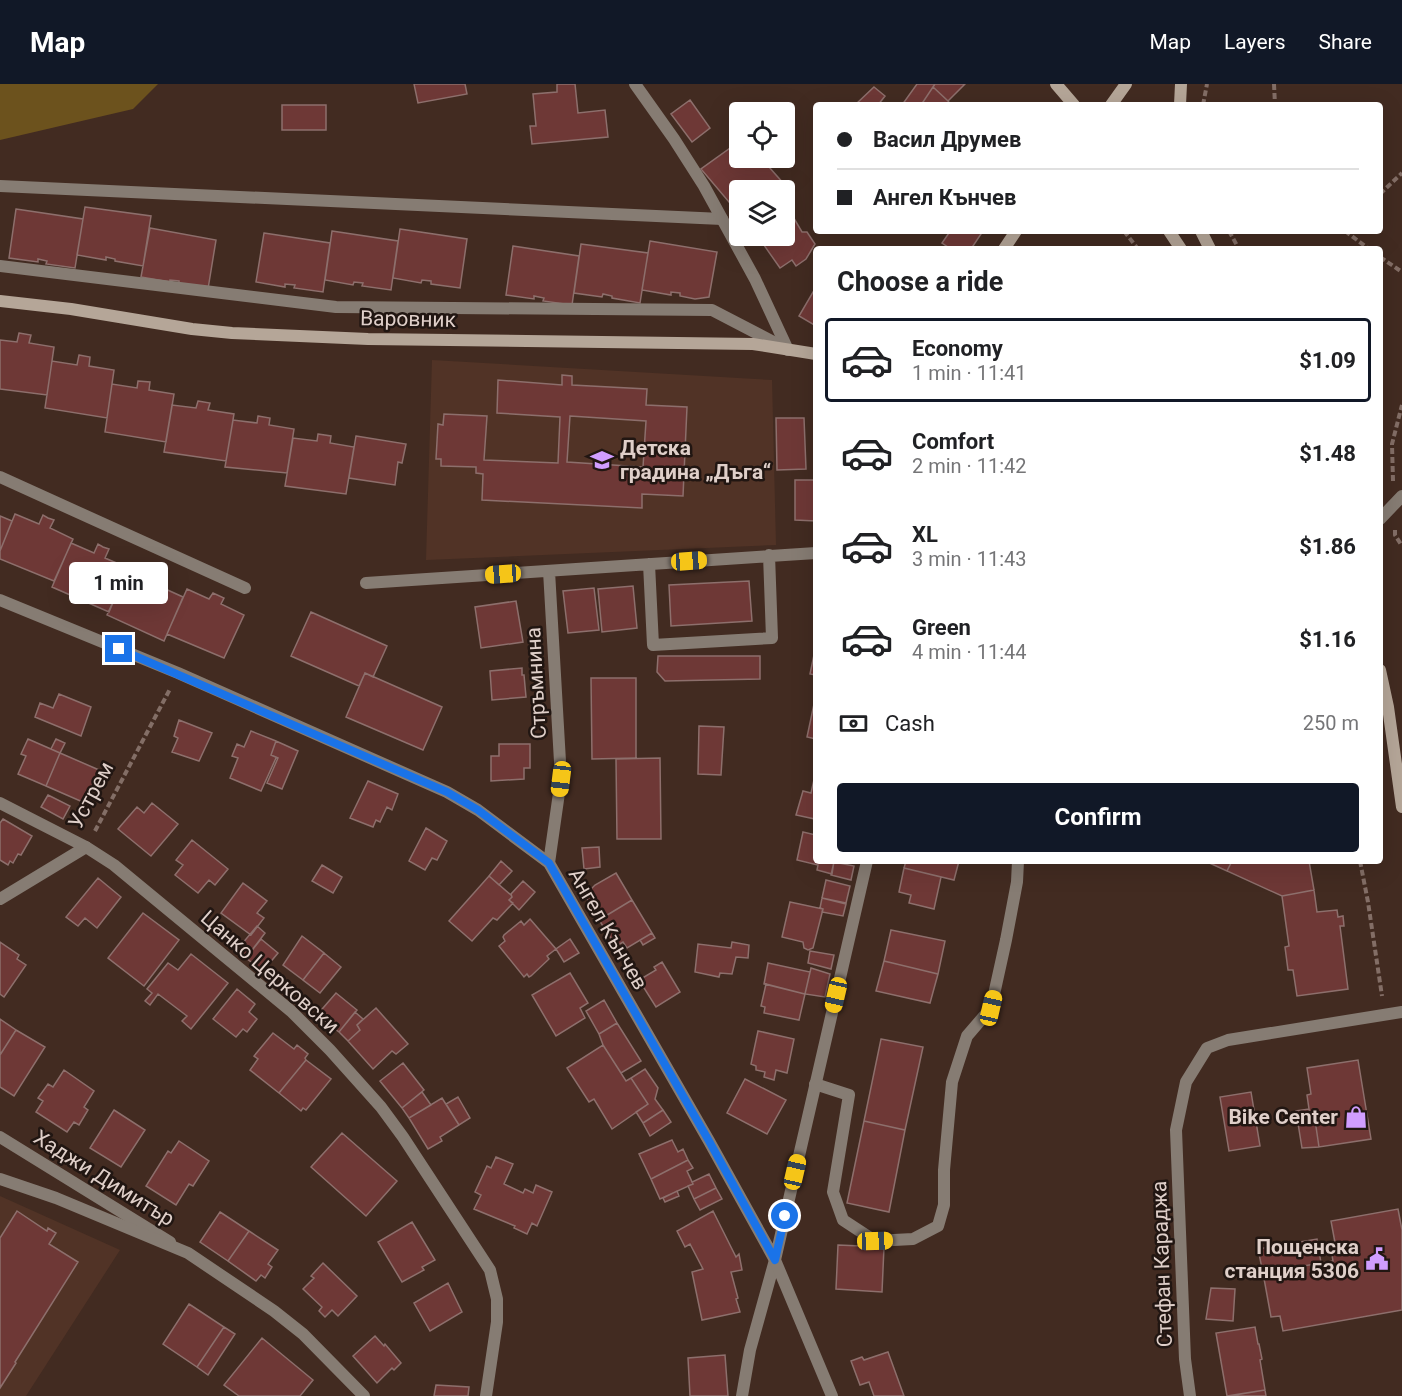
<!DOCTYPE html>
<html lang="en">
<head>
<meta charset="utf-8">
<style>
  body { margin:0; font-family:Roboto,sans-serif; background:#f6f6f6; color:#202124; height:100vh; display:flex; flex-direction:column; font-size:22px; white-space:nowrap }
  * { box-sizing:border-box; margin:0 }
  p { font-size:20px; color:#757577 }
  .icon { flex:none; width:33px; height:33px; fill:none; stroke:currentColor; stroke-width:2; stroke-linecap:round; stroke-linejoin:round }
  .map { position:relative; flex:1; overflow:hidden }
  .sheet { position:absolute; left:813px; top:162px; width:570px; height:618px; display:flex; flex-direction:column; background:#fff; border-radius:6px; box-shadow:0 6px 24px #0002 }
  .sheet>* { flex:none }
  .top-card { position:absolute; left:813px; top:18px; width:570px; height:132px; border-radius:6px; box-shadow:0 6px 24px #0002; display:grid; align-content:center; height:132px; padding:0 24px; background:#fff }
  .controls { position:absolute; left:729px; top:18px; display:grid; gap:12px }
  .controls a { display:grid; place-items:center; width:66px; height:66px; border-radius:6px; background:#fff; box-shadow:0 6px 24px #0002; font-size:30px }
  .end { position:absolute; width:27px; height:27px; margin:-14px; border:8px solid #1a73e8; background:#fff; box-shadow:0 0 0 3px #fff }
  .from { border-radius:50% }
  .bubble { position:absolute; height:42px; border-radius:6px; background:#fff; box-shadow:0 6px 24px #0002; font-size:20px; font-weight:700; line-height:42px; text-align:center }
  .car { position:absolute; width:18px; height:36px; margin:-18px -9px; border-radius:8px; box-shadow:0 0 4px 2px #0007; background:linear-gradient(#f5c518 24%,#345 0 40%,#f5c518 0 76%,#345 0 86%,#f5c518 0) }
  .top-card b { display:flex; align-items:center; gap:21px; height:57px; font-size:22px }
  .top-card b+b { border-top:2px solid #e0e0e0 }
  .top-card i { width:15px; height:15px; background:#202124 }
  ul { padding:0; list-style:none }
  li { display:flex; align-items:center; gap:18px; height:84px; margin:0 12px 9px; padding:0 12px; border:3px solid transparent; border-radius:6px }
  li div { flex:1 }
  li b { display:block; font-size:22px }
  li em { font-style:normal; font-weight:700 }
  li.selected { border-color:#111827 }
  li>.icon { width:54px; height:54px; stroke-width:1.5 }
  h2 { padding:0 24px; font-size:27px; line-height:72px }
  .pay { display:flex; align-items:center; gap:15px; height:66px; padding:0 24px; font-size:22px }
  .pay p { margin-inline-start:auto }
  .cta { display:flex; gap:12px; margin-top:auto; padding:12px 24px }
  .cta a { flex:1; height:69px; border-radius:6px; background:#111827; color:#fff; font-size:24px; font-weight:700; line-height:69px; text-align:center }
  header { display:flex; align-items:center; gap:36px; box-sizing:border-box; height:84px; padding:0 30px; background:#111827; color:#fff }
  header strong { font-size:28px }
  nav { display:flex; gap:33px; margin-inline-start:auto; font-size:21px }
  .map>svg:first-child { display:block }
  .built { fill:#513326 }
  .forest { fill:#6c521d }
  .building { fill:#6e3836; stroke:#8d6f6c; stroke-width:1.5; fill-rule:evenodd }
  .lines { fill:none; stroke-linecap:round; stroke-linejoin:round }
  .path { stroke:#836e66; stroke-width:4; stroke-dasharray:6 3; stroke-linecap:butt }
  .lane { stroke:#867c73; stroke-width:12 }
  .street { stroke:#867c73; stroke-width:12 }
  .secondary { stroke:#b5a698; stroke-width:12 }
  .route { stroke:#1a73e8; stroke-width:8 }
  .labels { text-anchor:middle; stroke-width:5; stroke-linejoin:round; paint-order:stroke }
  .street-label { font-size:21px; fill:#dfcfc9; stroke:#211612 }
  .poi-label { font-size:21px; font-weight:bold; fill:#dfcfc9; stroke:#211612; text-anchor:end }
</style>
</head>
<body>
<header>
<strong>Map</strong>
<nav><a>Map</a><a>Layers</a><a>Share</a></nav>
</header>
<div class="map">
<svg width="1402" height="1312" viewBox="0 0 1402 1312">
  <rect width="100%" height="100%" fill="#422b21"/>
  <path class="built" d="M432,276l340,20 4,165 -350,15z
    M0,1112l120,54 -94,146h-26z"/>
  <path class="forest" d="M0,0h158l-25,25 -133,31z"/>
  <path class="building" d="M414,0h51l2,10 -49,9z
    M557,0h18l3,29 27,-3 3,27 -76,7 -2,-18h6l-3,-32 24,-2z
    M917,0h18l-14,21h-19z
    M935,0h30l-17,17 -15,-14z
    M874,3l11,9 -7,9h-23z
    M933,3l15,14 3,4h-30z
    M690,16l20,28 -18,14 -21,-28z
    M282,21h44v25h-44z
    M740,57v17h21l23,26 -8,6h-36v25l-39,-46z
    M85,123l66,9 -8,50 -28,-5v-2l-9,-2v3l-29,-5z
    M16,125l67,10 -8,49 -29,-4 1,-3 -9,-2v3l-29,-4z
    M792,131l10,17h5l8,12 -9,15 -10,7 -4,-6 -12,8 -21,-30 4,-2h21v-16z
    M150,144l66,12 -8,49 -29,-5v-3l-9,-1v2l-29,-5z
    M400,145l67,10 -7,49 -29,-4v-3l-9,-1 -1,3 -28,-5z
    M332,147l66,10 -7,49 -29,-4 1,-3 -9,-1 -1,3 -28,-5z
    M946,147h37l-12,18h-20l-9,-6 7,-10z
    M264,149l66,10 -7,49 -29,-4 1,-3 -10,-1v3l-29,-5z
    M650,157l67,11 -8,45 -14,2 -15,-3v-3l-9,-1v3l-29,-5z
    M581,160l67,9 -8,50 -28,-5v-2l-9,-2 -1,3 -28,-4z
    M513,162l66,10 -7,49 -29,-4 1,-3 -10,-2v3l-28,-4z
    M816,203v39l-17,-10z
    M19,249l12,2 -2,8 25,4 -7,48 -47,-6v-49l17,2z
    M79,271l11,2 -1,9 25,4 -7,48 -62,-10 7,-47 25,4z
    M562,291l10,1v9l75,4 -1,16 41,2 -4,89 -41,-2v14l-160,-8 1,-26 -7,-1v-6l-35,-1v-7h-5l2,-35 5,1 1,-11 43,2 -3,44 74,3 2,-46 -63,-4 1,-33 64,5zM570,332l76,5 -3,46 -76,-5z
    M138,297l12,1 -1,8 25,4 -8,48 -61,-10 7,-48 25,4z
    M198,317l12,2 -2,7 26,4 -8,47 -62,-9 8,-47 24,3z
    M258,332l12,2 -1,7 25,4 -7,44 -62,-6 8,-47 24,3z
    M776,334h28l2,51 -29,1z
    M318,350l13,2 -1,7 24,4 -8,47 -61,-8 8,-48 24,3z
    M356,352l50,8 -4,19 -4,-1 -3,23 -46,-7z
    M795,396h21v41l-21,-1z
    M15,430l24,10 4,-9 5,3 6,2 -4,8 23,11 -19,42 -54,-22v-8z
    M0,432l12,5 -12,30z
    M71,459l23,10 4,-9 5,3 6,2 -4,9 23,10 -19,44 -57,-25z
    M127,488l22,10 4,-8 11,4 -3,9 22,10 -19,44 -57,-26z
    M749,497l3,40 -81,5 -2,-41z
    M633,502l4,42 -35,4 -4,-43z
    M594,504l5,42 -31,3 -5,-42z
    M187,505l22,10 4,-6 11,5 -3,6 23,11 -20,43 -57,-24z
    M516,517l7,41 -42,6 -6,-41z
    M311,528l76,34 -14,31 -8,-4 -6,13 -68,-30z
    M814,571h2v20l-6,-1z
    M658,572h102v23l-95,2 -8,-9z
    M522,584v7h2l2,22 -34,3 -2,-29z
    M365,589l77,34 -19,43 -77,-33z
    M591,594h45v80l-44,1z
    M59,610l32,13 -10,29 -46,-19 5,-14 13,5z
    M814,620l2,1v34l-9,-2z
    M179,636l33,13 -13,28 -27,-9 6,-14 -4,-2z
    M699,642l25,1 -3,48 -23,-1z
    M251,647l25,10 -5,14 7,3h-2l-15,33 -31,-13 8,-20 -6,-2 5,-12 7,3z
    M28,655l32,14 -14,33 -28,-12 8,-18 -5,-2z
    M56,655l9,4 -5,10 -9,-4z
    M276,657l22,10 -16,38 -15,-6 11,-25 -7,-3z
    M499,660h31v24h-6v11l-33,2v-25h8z
    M60,669l46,20 -7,16 -7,-3 -7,17 -39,-17z
    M660,674l1,81h-44l-1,-80z
    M816,687v44l-1,4 -19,-4 7,-24 8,2z
    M368,697l30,13 -6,16 -5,-3 -7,15 -4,-2 -3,7 -23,-9z
    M48,711l22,11 -7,13 -22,-12z
    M152,719l26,21 -27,32 -33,-27 19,-22 7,6z
    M3,735l29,17 -11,19 -3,-1 -5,9 -3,-2 -2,4 -8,-5v-37z
    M426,744l21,13 -10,19 -5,-2 -7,12 -16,-9z
    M803,748l13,3v26h18l-2,13 -15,-4 1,-5 -21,-5z
    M192,756l36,29 -13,16 -6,-5 -11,13 -23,-18 8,-10 -7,-5z
    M599,763l1,20 -16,2 -2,-21z
    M501,777l11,10 -13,14 -10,-9z
    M906,777h53l-5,19 -50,-12z
    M1205,777h27l-5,10z
    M1232,777h77l5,29 -32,6 -55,-25z
    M834,778l20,4 -3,14 -20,-5z
    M322,781l20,12 -9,16 -21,-12z
    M904,784l37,9 -7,32 -25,-6 2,-8 -12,-3z
    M616,789l16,27 -33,20 -13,-23 5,-3 -2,-3 6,-6z
    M489,792l22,19 1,2 -3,3 4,3 -16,17 -4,-2 -21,23 -23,-20z
    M98,794l23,19 -24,31 -12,-10 -7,8 -12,-9z
    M826,796l24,6 -4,17 -24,-5z
    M523,797l12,11 -16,18 -10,-10 3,-3 -1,-3z
    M243,799l24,18 -10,12 7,5 -13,17 -30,-22z
    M1314,806l3,22 20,-2 1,7 5,-1 1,10h-4l8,63 -51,7 -4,-26h-5l-3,-23 4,-1 -7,-50z
    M822,814l24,6 -3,12 -21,-4 1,-3 -3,-1z
    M632,816l20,33 -25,15 -4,-6 -5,3 -2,-3 -2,1 -15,-23z
    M790,818l33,7 -10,39 -5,2 -4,-2 -1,-6 -21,-5z
    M143,829l36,27 -35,46 -36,-28z
    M530,835l26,30 -9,7 2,3 -18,17 -2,1 -2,-3 -3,3 -25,-31 6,-5 -2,-4 1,-2 17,-14 3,4z
    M257,842l8,7 -19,25 -10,-7z
    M891,846l54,11 -7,33 -54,-13z
    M652,849l3,5 -12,7 -3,-5z
    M302,852l22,17 -21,27 -20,-15z
    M261,855l17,14 -15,18 -17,-13z
    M570,855l9,14 -15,9 -8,-13z
    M0,858l19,13 -2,4 9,6 -22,32 -4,-3z
    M732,858l17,3 -1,13 -12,-1 -4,17 -12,-1 -1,4 -24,-5 3,-28 33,4z
    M810,867l24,4 -3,14 -23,-6z
    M324,869l17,14 -21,26 -17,-13z
    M191,870l37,29 -37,46 -9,-8 5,-5 -29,-22 -8,11 -5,-4 7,-8 -5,-4 21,-26 10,7z
    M884,877l54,13 -8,29 -54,-12z
    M662,878l18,30 -24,15 -17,-27 17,-10 -2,-3z
    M768,879l42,9 -5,22 -41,-10z
    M811,884l19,6 -5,23 -20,-3z
    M570,889l18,30 -8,5 5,10 -29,18 -24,-41z
    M766,900l39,10 -6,26 -35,-7 1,-6 -4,-1z
    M237,905l18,15 -6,8 8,7 -10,13 -4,-3 -7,8 -23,-18z
    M336,909l21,17 -18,22 -22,-17z
    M604,916l13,23 -18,11 -13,-23z
    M376,924l32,36 -12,10 -4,-3 -19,18 -25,-28 12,-11 -3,-5z
    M355,928l8,7 -6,6 3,5 -12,11 -9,-9z
    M0,935l16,11 -16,25z
    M617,939l24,38 -20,12 -18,-28 -4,-11z
    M16,946l29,17 -31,49 -14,-9v-32z
    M758,947l36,8 -7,34 -11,-3 -2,10 -10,-3 1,-5 -9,-2v-4l-5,-2z
    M273,949l21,16 3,-4 11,9 -3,4 1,2 -27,33 -29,-23 8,-11 -4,-3z
    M881,955l42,8 -18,83 -41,-9z
    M603,961l23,36 5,-3 17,26 -36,25 -18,-30 -5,3 -22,-34z
    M306,976l25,19 -25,31 -3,-2 -2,3 -22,-18z
    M1358,976l13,79 -52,8 -4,-27h-4l-2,-11 -2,-14 4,-1 -4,-26z
    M403,979l21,27 -22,18 -22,-27z
    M645,985l13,19 -3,11 8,11 -20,13 -7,-11 12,-8 -17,-26z
    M64,986l30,21 -10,16 4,3 -9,15 -5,-3 -7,10 -31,-20 7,-11 -5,-3 10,-14 5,3z
    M745,995l41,21 -19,34 -40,-21z
    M422,1008l9,13 -22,13 -7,-10z
    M1251,1008l9,54 -31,5 -9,-54z
    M458,1013l12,21 -11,7 -13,-21z
    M442,1014l17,27 -19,12 2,4 -14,8 -19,-31z
    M1309,1025l2,11h4l4,27 -17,1 -6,-37z
    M114,1026l31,20 -24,37 -31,-19z
    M663,1026l8,12 -21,14 -7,-13z
    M864,1037l41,9 -16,82 -42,-9z
    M342,1049l55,48 -31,35 -55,-49z
    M672,1056l6,12 5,-3 5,11 -37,19 -12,-25z
    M179,1057l30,20 -16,25 -4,-2 -13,21 -30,-19 22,-35 3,2z
    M496,1073l17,7 -9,20 19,9 2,-4 8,4 3,-8 16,7 -15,34 -5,-3 -5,11 -13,-6 1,-2 -41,-17 7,-14 -6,-3 12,-26 4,2z
    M688,1076l5,8 -6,3 6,13 -33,15 -9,-20z
    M709,1090l7,14 -22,11 -6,-13 5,-2 -1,-2z
    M716,1104l6,11 -22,11 -6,-11z
    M677,1107l2,5 -14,6 -2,-4z
    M1398,1125l4,21v80l-119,21 -3,-15 -9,1 -8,-44 70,-12 -2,-12 5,-1 -5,-27z
    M17,1127l30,20 1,-3 8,5 -7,11 29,18 -63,100 1,1 -16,25v-150z
    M713,1127l23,46 3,-3 3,16 -11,2 7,26 -2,1 4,13 -38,8 -10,-48 11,-3 -13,-25 -5,3 -8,-16z
    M220,1128l29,19 -21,30 -28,-19z
    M412,1138l23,38 -13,7 2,3 -22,12 -24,-40z
    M249,1147l29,19 -10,14 4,3 -7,11 -4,-3 -5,6 -28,-20z
    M1317,1155l4,24 -58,10 -5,-24z
    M838,1161l46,2 -2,45 -46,-3z
    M323,1179l34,33 -19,20 -6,-6 -7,7 -6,-6 3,-4 -19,-18 11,-11 -3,-2z
    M448,1199l14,29 -32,19 -16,-28z
    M1211,1204l24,1 -2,32 -27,-2z
    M189,1220l35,23 -27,40 -34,-23z
    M224,1243l11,7 -27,41 -11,-8z
    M1255,1243l3,17h1l3,15 -2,1 5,30 -38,6 -11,-63z
    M375,1252l9,10 1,-2 16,19 -7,7 -2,-2 -15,15 -24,-27z
    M262,1254l51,42 -13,16h-61l-15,-11z
    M888,1268l16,44h-30l-5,-14 -9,3 -9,-24 11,-4 2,3z
    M725,1271l3,41h-38l-2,-38z
    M436,1301l33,2 -1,9h-34z
    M1265,1306l1,6h-37z"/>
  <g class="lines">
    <path class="path" d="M1274,0l1,21
      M1203,21l4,-21
      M1380,110l22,-21
      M1124,147l14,18
      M1229,147l10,18
      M1345,147l24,18
      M1380,173l22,15
      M1393,397l-1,-37 10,-39
      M1395,446v5l7,11
      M95,747l75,-142
      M1360,777l8,41 14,94"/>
    <path class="lane" d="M0,102l722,33
      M0,182l336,41 376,3 73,38
      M0,393l245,111
      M1380,435l22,-23
      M649,480l4,81 119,-7 -3,-83
      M366,499l450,-30
      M549,779l12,-84 -12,-208
      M0,815l86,-52
      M815,1000l34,11 -16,97 10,28 32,21 38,-2 25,-13 6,-21v-35l8,-88 15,-46 24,-28 15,-68 11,-58 1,-21
      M0,1053l170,105
      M742,1312l8,-46 25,-90"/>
    <path class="street" d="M635,0l39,55 30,47 51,93 33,71
      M0,516l178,73 269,119 31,18 71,53 160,278 66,119 57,136
      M0,719l86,44 28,18 177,146 39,39 51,57 22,30 87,133 7,29v23l-11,74
      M0,1095l56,19 132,55 86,58 29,23 61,62
      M775,1176l92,-399
      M1190,1312l-5,-37 -9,-229 10,-48 21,-34 21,-8 174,-28"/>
    <path class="secondary" d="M1056,0l18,21
      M1111,21l15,-21
      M1180,21l1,-21
      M1169,147l12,18
      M1201,147l9,18
      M1004,165l12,-18
      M0,217l71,8 121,20 40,4 136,6 385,5 63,10
      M1380,586l8,37 14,100"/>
  </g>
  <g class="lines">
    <path class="route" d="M119,565l328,143 31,18 71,53 160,278 66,119 10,-44"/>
  </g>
  <defs>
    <g id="school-bare" transform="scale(1.8)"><path d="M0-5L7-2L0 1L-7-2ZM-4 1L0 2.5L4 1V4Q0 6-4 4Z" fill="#d09dff" stroke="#211612" stroke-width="2.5" paint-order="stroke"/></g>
    <g id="shop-bare" transform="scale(1.8)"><path d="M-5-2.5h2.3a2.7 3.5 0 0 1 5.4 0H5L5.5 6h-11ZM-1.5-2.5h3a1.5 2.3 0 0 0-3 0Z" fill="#d09dff" stroke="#211612" stroke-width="2.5" paint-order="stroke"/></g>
    <g id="civic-bare" transform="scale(1.8)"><path d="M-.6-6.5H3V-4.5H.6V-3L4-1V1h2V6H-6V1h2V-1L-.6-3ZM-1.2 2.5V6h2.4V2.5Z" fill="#d09dff" stroke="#211612" stroke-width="2.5" paint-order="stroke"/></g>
  </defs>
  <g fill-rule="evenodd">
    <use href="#school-bare" x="602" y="376"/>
    <use href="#shop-bare" x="1356" y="1033"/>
    <use href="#civic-bare" x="1377" y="1175"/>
  </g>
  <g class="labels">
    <g class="street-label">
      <text transform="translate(408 235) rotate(1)" y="7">Варовник</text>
      <text transform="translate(536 599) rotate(-93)" y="7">Стръмнина</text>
      <text transform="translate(91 711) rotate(-62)" y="7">Устрем</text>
      <text transform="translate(608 845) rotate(60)" y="7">Ангел Кънчев</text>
      <text transform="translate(270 888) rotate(41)" y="7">Цанко Церковски</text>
      <text transform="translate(104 1094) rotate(32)" y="7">Хаджи Димитър</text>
      <text transform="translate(1162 1180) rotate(-92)" y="7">Стефан Караджа</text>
    </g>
    <g class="poi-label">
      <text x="620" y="371" text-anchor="start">Детска<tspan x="620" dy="24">градина „Дъга“</tspan></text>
      <text x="1338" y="1040">Bike Center</text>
      <text x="1359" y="1170">Пощенска<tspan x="1359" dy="24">станция 5306</tspan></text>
    </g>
  </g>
</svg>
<div class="controls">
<a><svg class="icon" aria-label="locate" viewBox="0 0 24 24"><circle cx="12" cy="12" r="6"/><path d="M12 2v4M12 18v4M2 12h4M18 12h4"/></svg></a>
<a><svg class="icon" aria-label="layers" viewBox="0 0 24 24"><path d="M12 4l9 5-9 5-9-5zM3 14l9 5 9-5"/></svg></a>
</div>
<i class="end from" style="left:785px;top:1132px"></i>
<i class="end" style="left:119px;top:565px"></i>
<div class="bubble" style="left:69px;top:478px;width:99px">1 min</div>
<i class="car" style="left:689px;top:477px;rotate:86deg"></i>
<i class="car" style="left:503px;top:490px;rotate:266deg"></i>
<i class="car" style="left:561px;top:695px;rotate:187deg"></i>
<i class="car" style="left:836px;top:911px;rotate:193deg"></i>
<i class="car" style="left:991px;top:924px;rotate:13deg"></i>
<i class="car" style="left:795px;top:1088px;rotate:13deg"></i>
<i class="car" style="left:875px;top:1157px;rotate:88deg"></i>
<div class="top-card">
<b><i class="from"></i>Васил Друмев</b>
<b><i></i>Ангел Кънчев</b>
</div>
<section class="sheet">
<h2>Choose a ride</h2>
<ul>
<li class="selected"><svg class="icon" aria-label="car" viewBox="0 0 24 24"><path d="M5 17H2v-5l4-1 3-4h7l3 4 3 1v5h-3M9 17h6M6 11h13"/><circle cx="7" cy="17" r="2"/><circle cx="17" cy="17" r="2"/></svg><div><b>Economy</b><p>1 min · 11:41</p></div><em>$1.09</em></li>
<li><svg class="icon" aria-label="car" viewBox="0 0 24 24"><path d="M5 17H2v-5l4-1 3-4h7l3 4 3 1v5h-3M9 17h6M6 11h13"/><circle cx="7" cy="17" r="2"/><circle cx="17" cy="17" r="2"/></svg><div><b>Comfort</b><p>2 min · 11:42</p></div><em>$1.48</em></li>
<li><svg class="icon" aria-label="car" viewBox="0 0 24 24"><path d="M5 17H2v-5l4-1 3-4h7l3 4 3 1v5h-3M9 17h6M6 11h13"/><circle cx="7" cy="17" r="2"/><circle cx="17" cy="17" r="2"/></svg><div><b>XL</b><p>3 min · 11:43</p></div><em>$1.86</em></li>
<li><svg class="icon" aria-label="car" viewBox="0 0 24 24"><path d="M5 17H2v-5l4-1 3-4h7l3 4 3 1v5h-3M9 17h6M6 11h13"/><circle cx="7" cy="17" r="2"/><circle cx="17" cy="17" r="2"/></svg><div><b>Green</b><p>4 min · 11:44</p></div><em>$1.16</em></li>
</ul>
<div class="pay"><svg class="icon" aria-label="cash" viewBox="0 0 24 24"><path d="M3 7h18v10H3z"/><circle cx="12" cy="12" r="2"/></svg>Cash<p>250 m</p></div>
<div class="cta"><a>Confirm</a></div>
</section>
</div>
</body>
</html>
